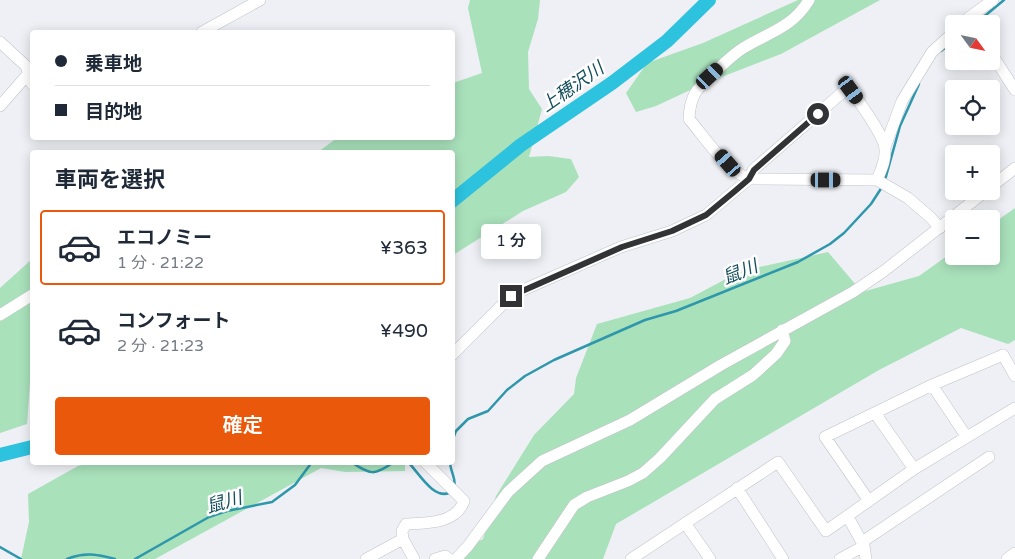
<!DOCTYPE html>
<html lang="ja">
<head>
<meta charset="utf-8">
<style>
  body { margin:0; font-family:"Varela Round","Noto Sans JP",sans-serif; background:#f6f6f7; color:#1f2937; height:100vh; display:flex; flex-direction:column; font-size:19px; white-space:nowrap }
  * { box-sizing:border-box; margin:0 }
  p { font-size:16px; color:#747a83 }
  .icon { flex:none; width:28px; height:28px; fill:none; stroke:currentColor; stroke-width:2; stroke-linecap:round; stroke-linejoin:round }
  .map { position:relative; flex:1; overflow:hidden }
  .side { position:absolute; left:30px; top:150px; width:425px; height:315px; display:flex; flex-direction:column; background:#fff; border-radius:5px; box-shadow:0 2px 12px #0003 }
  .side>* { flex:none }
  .banner { position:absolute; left:30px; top:30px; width:425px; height:110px; border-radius:5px; box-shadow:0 2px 12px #0003; display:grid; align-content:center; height:110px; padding:0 25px; background:#fff }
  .needle { width:32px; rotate:123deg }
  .fabs { position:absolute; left:945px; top:15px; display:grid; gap:10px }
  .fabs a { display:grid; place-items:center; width:55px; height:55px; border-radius:5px; background:#fff; box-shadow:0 2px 12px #0003; font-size:25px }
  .end { position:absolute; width:22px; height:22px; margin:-11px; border:6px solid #323335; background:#fff; box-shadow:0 0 0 2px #fff }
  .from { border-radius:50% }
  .bubble { position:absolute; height:35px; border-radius:5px; background:#fff; box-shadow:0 2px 12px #0003; font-size:16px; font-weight:600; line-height:35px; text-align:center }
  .car { position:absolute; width:15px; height:30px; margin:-15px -8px; border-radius:6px; box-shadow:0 0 4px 1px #0007; background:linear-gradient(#222 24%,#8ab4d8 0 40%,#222 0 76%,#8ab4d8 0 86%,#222 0) }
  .banner b { display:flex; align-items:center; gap:18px; height:48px; font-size:19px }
  .banner b+b { border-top:1px solid #e0e1e3 }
  .banner i { width:12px; height:12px; background:#1f2937 }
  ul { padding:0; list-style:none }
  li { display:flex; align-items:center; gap:15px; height:75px; margin:0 10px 8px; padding:0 15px; border:2px solid transparent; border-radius:5px }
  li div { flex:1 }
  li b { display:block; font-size:19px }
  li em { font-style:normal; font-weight:600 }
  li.current { border-color:#ea580c }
  li>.icon { width:45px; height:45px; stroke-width:1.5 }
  h2 { padding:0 25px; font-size:22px; line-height:60px }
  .cta { display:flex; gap:10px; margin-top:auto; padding:10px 25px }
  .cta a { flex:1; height:58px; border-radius:5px; background:#ea580c; color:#fff; font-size:20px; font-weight:600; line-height:58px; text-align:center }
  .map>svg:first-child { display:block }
  .green { fill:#a9e1bb }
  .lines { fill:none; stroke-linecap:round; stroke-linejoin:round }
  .stream { stroke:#2e97ab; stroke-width:2.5 }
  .river { stroke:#2dc2de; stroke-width:14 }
  .minor-casing { stroke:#c0c2c7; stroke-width:12 }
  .minor { stroke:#fff; stroke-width:11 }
  .route { stroke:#323335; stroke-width:6 }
  .labels { text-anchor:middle; stroke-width:5; stroke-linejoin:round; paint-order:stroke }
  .water-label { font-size:18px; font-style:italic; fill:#134e5a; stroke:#fdfdfe }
</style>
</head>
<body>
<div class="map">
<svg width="1015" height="559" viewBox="0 0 1015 559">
  <rect width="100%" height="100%" fill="#eef0f5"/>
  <path class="green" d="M470,0h70l-2,19 -10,33 1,37 13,20 -13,48 19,-1 23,3 8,18 -13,15 -43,19 -70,44 -1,-103h-134l19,-14h115l1,-55 29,-10 -14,-65z
    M798,0h82l-99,54 -80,31 -45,21 -20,6 -10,-19 21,-30 56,-20z
    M1015,208v132l-7,4 -47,-16 -82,42 -263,154 -13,35h-158l38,-20 13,-43 38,-61 40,-41 2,-16 21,-54 93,-26 51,-27 87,-19 34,40 57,-16 35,-25v5h37v-31z
    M32,259v96l-5,69 -27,9v-145z
    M94,462h311v9l-60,1 -24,-4 -166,91h-134l8,-37 -1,-28 50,-28z"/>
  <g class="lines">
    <path class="stream" d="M975,24l29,-24
      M941,51l13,-10
      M885,180l15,-54 19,-42
      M452,441l4,-10 12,-12 20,-8 19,-21 18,-14 29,-16 91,-40 31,-9 122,-49 32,-18 14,-11 27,-29 11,-17
      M351,462c20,13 23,14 43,0
      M408,462c11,11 25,37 41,31
      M450,462c0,9 7,18 4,25
      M0,547l21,12
      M67,559c17,-7 30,-5 48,0
      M135,559l74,-42 18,-6 45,-9 23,-17 17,-23"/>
    <path class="river" d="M452,201l69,-56 91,-62 55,-42 42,-41
      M0,455l32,-8"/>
    <g class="minor-casing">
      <path id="minor" d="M809,0c-16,27 -39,32 -64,47 -12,7 -22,17 -32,27 -17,15 -23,22 -24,45 17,20 35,49 60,60l128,1 31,18 22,19 10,11
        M971,24l-3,-6 25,-18
        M202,32l58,-32
        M0,42l26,24 6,18
        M991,53l24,37
        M0,106l28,-32
        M885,147l17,-46 30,-49 22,-20
        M991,187l24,-19
        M0,315l32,-20
        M452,355l59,-59 12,-6 98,-43 51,-16 34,-16 43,-36 4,-9 91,-79 7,-1c8,12 33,45 34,59 1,11 -4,21 -8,31
        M875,413l39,56
        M966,436l-34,-51 71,-30 12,21
        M737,488l46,71
        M869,501l-44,-64 107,-52
        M848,517l16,29 2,13
        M685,523l25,36
        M403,539l-1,-8 4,-7c20,-1 50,0 58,-23l-39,-39
        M862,542l127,-85
        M366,559l37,-20 11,20
        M435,559l10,-3 4,3
        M456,559l12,-13 40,-54 34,-31 88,-41 91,-55 132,-73 31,-21 102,-80
        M538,559l36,-54 13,-8 41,-16 15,-8 17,-15 55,-59 38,-24 23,-21 9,-13 -3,-11
        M631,559l147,-97 48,69 88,-62 101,-61
        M840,559l24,-13
        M1007,559l8,-6"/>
    </g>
    <use href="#minor" class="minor"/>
  </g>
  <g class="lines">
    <path class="route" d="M511,296l111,-49 50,-16 34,-16 29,-24 14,-12 5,-9 64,-56"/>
  </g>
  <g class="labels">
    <g class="water-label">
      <text transform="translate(572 87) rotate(-35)" y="6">上穂沢川</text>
      <text transform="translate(740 272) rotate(-22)" y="6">鼠川</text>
      <text transform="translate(224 502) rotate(-16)" y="6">鼠川</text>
    </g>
  </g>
</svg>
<div class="fabs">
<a><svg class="needle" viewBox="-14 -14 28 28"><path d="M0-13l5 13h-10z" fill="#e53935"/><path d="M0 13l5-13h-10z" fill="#747a83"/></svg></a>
<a><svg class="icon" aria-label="locate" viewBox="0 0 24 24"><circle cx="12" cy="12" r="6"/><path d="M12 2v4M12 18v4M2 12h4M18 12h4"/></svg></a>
<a>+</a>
<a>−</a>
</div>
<i class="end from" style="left:818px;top:114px"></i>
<i class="end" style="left:511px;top:296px"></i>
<div class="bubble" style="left:481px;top:224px;width:60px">1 分</div>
<i class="car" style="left:710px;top:76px;rotate:47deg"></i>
<i class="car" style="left:851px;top:90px;rotate:144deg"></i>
<i class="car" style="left:728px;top:163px;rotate:319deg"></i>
<i class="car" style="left:826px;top:180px;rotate:90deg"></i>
<div class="banner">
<b><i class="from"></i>乗車地</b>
<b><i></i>目的地</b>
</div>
<section class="side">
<h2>車両を選択</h2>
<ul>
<li class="current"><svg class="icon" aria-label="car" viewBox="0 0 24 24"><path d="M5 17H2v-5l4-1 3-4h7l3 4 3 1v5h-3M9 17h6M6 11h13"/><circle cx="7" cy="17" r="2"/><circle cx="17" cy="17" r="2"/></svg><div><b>エコノミー</b><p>1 分 · 21:22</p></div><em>¥363</em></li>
<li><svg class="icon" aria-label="car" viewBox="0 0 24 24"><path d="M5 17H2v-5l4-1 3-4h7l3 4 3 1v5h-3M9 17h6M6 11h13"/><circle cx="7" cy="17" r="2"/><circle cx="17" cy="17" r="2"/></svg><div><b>コンフォート</b><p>2 分 · 21:23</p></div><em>¥490</em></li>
</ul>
<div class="cta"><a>確定</a></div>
</section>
</div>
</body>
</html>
